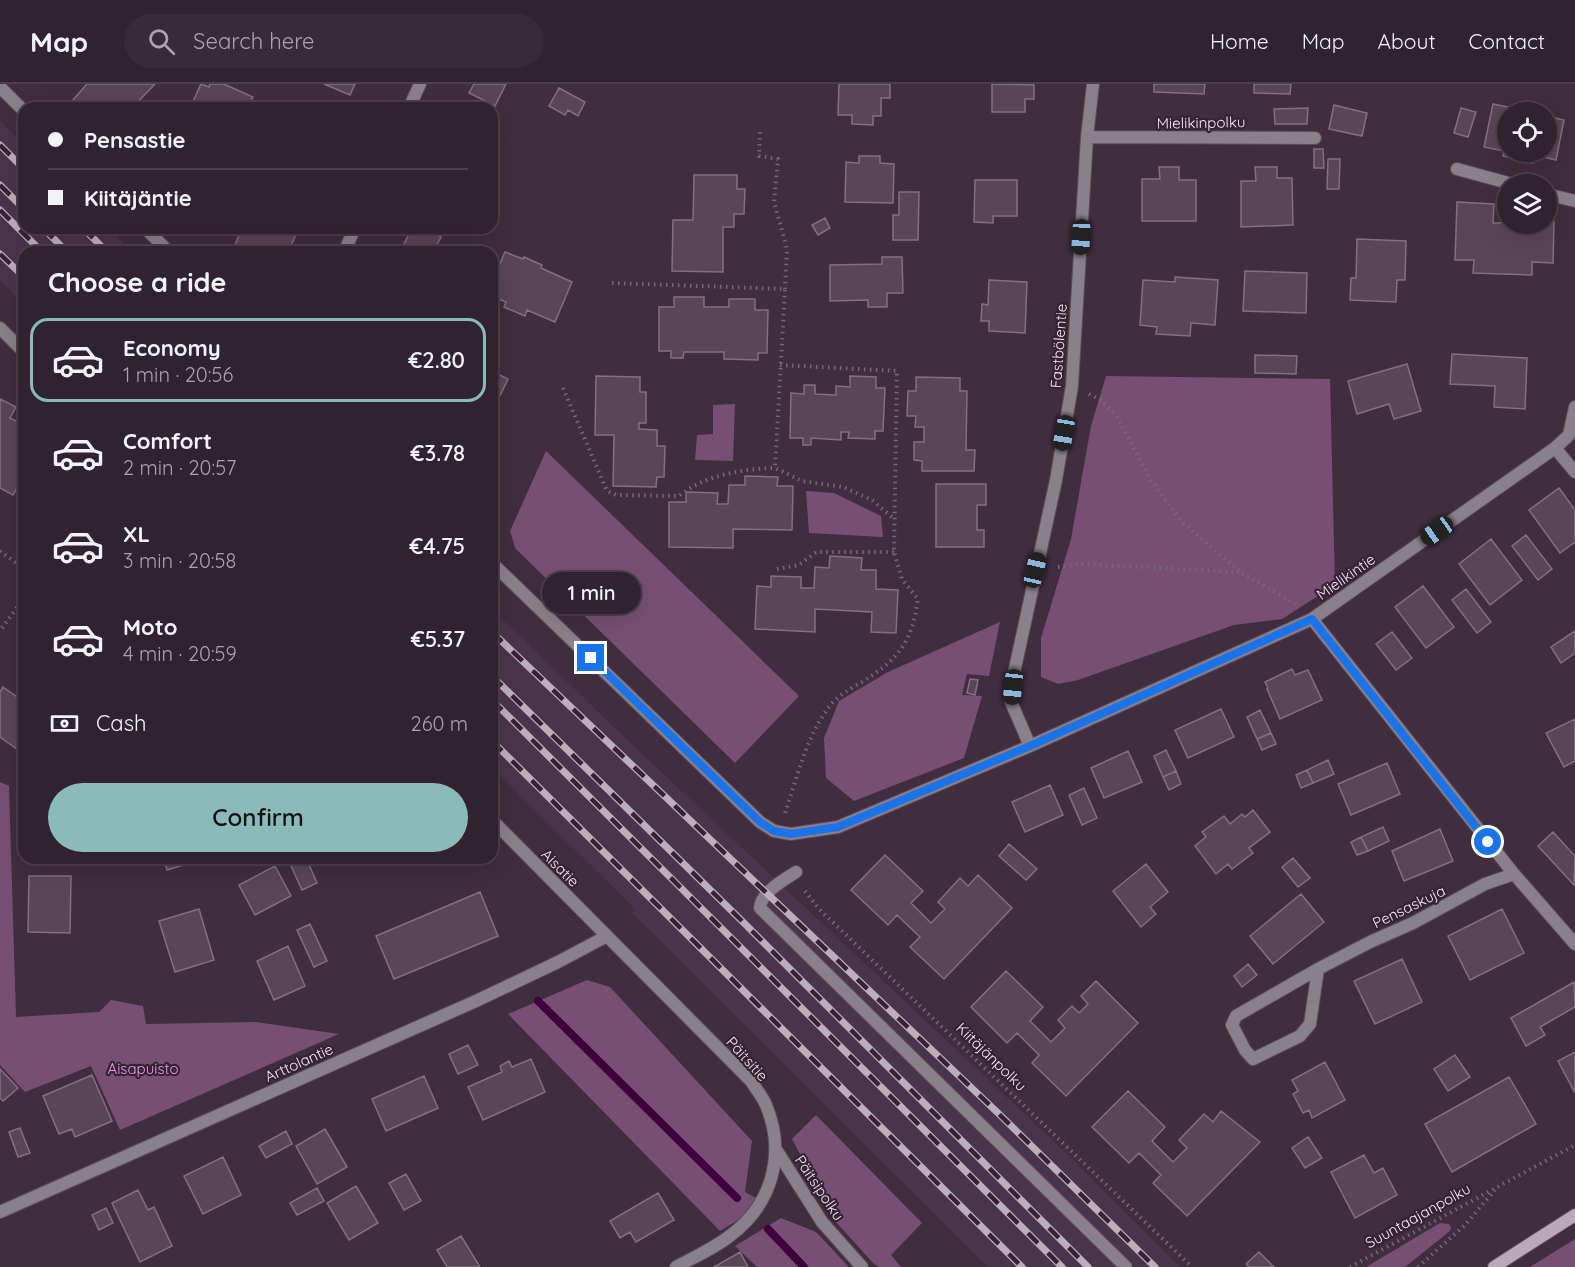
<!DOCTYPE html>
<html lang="en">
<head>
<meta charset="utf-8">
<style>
  body { margin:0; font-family:Quicksand,sans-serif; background:#382a36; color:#f1f3f6; height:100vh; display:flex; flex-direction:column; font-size:22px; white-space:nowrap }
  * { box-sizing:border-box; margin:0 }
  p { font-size:20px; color:#a8a4aa }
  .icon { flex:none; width:33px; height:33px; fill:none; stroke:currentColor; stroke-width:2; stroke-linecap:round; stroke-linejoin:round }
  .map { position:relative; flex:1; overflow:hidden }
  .sheet { position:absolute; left:18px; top:162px; width:480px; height:618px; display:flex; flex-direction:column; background:#30222e; border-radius:18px; box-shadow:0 6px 24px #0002,0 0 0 2px #4b3f4a }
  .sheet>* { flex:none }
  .top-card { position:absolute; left:18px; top:18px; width:480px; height:132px; border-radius:18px; box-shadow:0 6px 24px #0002,0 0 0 2px #4b3f4a; display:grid; align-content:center; height:132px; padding:0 30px; background:#30222e }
  .tools { position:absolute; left:1497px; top:18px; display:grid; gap:12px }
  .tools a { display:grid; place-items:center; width:60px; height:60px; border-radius:50%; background:#30222e; box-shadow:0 6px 24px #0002,0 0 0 2px #4b3f4a; font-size:30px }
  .end { position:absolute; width:27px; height:27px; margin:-14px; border:8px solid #1a73e8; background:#fff; box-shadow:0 0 0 3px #fff }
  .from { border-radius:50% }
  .bubble { position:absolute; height:42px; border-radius:21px; background:#30222e; box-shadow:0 6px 24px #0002,0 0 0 2px #4b3f4a; font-size:20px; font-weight:600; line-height:42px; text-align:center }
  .car { position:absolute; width:18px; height:36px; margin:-18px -9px; border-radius:8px; box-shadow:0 0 4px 2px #0007; background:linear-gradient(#222 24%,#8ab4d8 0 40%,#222 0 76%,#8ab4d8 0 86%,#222 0) }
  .top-card b { display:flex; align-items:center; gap:21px; height:57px; font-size:22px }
  .top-card b+b { border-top:2px solid #4b3f4a }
  .top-card i { width:15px; height:15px; background:#f1f3f6 }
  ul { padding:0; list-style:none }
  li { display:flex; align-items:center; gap:18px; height:84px; margin:0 12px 9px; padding:0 18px; border:3px solid transparent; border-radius:18px }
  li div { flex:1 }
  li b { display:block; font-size:22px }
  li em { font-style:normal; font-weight:600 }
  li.on { border-color:#8bbbb9 }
  li>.icon { width:54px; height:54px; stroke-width:1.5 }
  h2 { padding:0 30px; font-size:27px; line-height:72px }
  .pay { display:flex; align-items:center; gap:15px; height:66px; padding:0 30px; font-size:22px }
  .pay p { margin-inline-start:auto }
  .cta { display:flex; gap:12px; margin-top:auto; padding:12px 30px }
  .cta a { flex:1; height:69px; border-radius:36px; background:#8bbbb9; color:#111; font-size:24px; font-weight:600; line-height:69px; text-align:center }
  header { display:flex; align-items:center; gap:36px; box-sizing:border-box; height:84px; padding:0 30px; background:#30222e; border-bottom:2px solid #4b3f4a }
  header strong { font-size:28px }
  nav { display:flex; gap:33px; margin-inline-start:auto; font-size:21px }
  .search { width:420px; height:54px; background:#382a36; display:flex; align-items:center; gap:15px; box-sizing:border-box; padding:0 21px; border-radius:33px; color:#a8a4aa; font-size:22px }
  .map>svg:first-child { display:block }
  .built { fill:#4b344a }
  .green { fill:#774f74 }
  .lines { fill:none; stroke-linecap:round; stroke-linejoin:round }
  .stream { stroke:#3f013e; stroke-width:8 }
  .building { fill:#5a4558; stroke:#846e81; stroke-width:1.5 }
  .service-casing { stroke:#5d4b5b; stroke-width:14 }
  .minor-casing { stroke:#5d4b5b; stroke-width:14 }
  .tertiary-casing { stroke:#5d4b5b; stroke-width:14 }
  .secondary-casing { stroke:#5d4b5b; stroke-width:14 }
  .path { stroke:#796777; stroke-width:4; stroke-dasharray:1.5 4.5; stroke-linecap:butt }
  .service { stroke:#8a8089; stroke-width:12 }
  .minor { stroke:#8a8089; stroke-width:12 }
  .tertiary { stroke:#8a8089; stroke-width:12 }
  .secondary { stroke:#baaab8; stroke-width:12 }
  .rail-casing { stroke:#bdaebb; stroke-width:7 }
  .rail { stroke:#352334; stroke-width:4.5; stroke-dasharray:14; stroke-linecap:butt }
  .route { stroke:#1a73e8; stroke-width:8 }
  .labels { text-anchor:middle; stroke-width:4.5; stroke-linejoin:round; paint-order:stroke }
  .street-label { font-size:15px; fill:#f6e9f5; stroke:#352334 }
  .park-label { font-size:15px; fill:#f39bed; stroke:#352334 }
</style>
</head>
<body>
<header>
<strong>Map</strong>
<div class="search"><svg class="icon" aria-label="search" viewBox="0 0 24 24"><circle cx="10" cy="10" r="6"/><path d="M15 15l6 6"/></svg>Search here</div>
<nav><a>Home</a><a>Map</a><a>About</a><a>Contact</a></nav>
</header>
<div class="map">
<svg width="1575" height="1183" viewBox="0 0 1575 1183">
  <rect width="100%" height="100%" fill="#402d3e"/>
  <path class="built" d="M0,37l24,24v83h84l24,24h-108v52l-24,-24z
    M492,525l128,124 443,417 117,117h-192l-356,-354 3,-4 -143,-141z"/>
  <path class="green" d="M1106,292l224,3 5,206 -53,34 -48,6 -156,55 -20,4 -17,-7v-39l30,-99 20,-113z
    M735,320l-2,57 -38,-1 2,-25 16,-1v-29z
    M546,367l253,245 -64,67 -220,-215 -5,-17z
    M806,407l28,2 47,23 2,21 -74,-4z
    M1000,538l-11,54 -22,-2 -5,21 20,1 -18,62 -110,43 -28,-23 -2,-40 15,-37 49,-29z
    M0,698l9,4 7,231 83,-5 12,-12 32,6 3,18 110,-2 83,12 -219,96 -29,-64 -66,26 -25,-27z
    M587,896l23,7 142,154 -7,51 11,6 -13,19 -23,14 -212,-217z
    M816,1031l106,108 -31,32 10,12h-22l-6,-4 -37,-41 -44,-83z
    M781,1134l35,14 33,35h-92l-22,-21z
    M1440,1139l9,1 2,3 -1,4 -45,36h-39z
    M1575,1155v28h-45z"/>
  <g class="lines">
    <path class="stream" d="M538,917l199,197
      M768,1145l36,38"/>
  </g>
  <path class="building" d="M87,0h68l-23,24h-53l-7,-7z
    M201,0l8,3 1,-3h14l29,13 -6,11h-57z
    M324,0h31l-5,11z
    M474,0h32l-11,22 -26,-13z
    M839,0h51v14h-9v18h-8v9l-21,-1v-9h-14z
    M992,0l42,1v14h-9v13h-33z
    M1154,0h51l-1,10 -50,-2z
    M1254,0h37l-1,10 -36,-1z
    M559,4l26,14 -7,14 -10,-6 -3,5 -16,-9z
    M1493,20l39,8h-24v40h38v-36l18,4 -8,40 -21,-5 -2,8 -30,-7 1,-5 -20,-4z
    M1334,21l33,8 -5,23 -33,-7z
    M1308,24l-1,16h-32l-1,-15z
    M1461,24l15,4 -8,25 -14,-4z
    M1314,65h9l1,19h-10z
    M859,72h21v7l14,1 -1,39 -48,-1 1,-40 13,1z
    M1328,75h12l-1,30h-12z
    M1159,83h20v13h17v41h-54v-42h18z
    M1255,83h22v11h15l1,47 -52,2v-46h15z
    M694,91h43v14h8l-1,25h-10v13h-11v45l-51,-1 1,-51h20z
    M975,96h42v36h-24v7l-19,-1z
    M899,108h20l-1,48h-25v-25h6z
    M1457,118l37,2 -1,19 61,-1 -1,41 -21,-1v13l-59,-2 1,-13h-19z
    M825,134l5,10 -12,7 -6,-10z
    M242,144h57l-11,24h-56z
    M412,144h12l17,9 -8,15h-33z
    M1357,155l49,2 -1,39h-8l-1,22 -46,-2 1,-22h5z
    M505,168l18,7 1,-2 18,8 -1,3 31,14 -17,40 -28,-12 -2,6 -21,-9 2,-5 -14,-6v-14z
    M882,173h20l1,36h-16v14h-19v-7l-38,1v-36l52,-1z
    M1245,187l62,2 -1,40 -63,-2z
    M1175,193l43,3 -3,45 -24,-2 -1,13 -34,-2 1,-7 -17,-2 3,-45 32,2z
    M989,196l38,2 -2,51 -36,-2v-10h-8l1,-17 6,1z
    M674,213h30v10h25v-8h26v11h13l-1,43h-9v7l-34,-1v-7h-40l-1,6h-12v-7h-12v-44h15z
    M1452,270l75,4 -2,51 -31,-2 1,-21 -45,-2z
    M1255,271l42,1 -1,18 -41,-1z
    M1407,280l14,47 -27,8 -5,-15 -32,10 -9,-33z
    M492,287l16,8 -16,33z
    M596,292l44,1v15h6v31h-7v6l18,1v16h8l-1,31h-7l-1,10 -43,-1 1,-51h-19z
    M850,292l26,1v11h9l-2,43h-8v8l-27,-1 1,-6h-8v8l-30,-2v7h-8v-7h-13l1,-45 13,1v-9h11v9l21,1v-9l14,1z
    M916,293l44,1v13h7l-1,59h9l-1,21h-52v-10l-8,-1v-18h10v-15h-9l1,-11h-9l1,-25h8z
    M0,315l16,8 -6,11 14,7v55l-2,-1 -9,16 -13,-7z
    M745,392l33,1 -1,9h16l-1,44 -59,-1v19l-64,-1v-45h17v-10l32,1 -1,11h11l1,-19h16z
    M936,400h50v21h-9v25h7v17h-48z
    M1559,404l16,22v32l-15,11 -31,-43z
    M1526,451l26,34 -14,11 -26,-34z
    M1491,455l31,41 -32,25 -31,-41z
    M830,472l32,2 -1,12h15v19l22,1 -2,43 -25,-1 1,-20 -57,-3v23l-60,-3 2,-43 14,1v-11l30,1v11h13l1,-21 14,1z
    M1423,502l31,41 -28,21 -31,-41z
    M1466,505l25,33 -14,11 -25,-33z
    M1575,547v22l-14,10 -10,-16z
    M1392,548l20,26 -16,12 -20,-26z
    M1292,585l3,6 13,-5 14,30 -42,19 -13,-30 1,-1 -3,-6z
    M970,595l8,1 -3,15 -8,-2z
    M3,603l21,15v52l-24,-17v-45z
    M1221,625l13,28 -46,21 -13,-28z
    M1260,626l11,23 -14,6 -10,-22z
    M1575,635v42l-11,6 -18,-34z
    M1271,649l5,11 -14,6 -5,-11z
    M1166,666l10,21 -13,6 -9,-21z
    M1128,667l14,31 -38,16 -13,-30z
    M1328,676l6,14 -21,9 -6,-13z
    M1387,679l13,31 -49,21 -13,-31z
    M1307,686l6,13 -12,5 -5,-13z
    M1176,687l5,13 -12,6 -6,-13z
    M1050,701l13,30 -38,17 -13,-30z
    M1084,704l13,30 -15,7 -13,-30z
    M1253,726l17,22 -21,16 4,5 -21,16 -4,-5 -12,10 -21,-28 11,-9 -4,-5 22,-16 6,8 12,-10 3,3z
    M1383,743l6,14 -21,10 -7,-14z
    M1440,745l13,32 -49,20 -12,-30z
    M1553,748l22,24 -1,29 -36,-39z
    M1361,753l7,14 -11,4 -6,-13z
    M1009,760l28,25 -11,11 -27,-24z
    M885,771l38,36 -12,12 20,20 14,-14 -7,-7 22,-24 8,8 10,-11 34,33 -68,71 -34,-32 10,-10 -23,-22 -9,10 -37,-35z
    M164,774h33v3l-30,9z
    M1293,774l17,20 -12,9 -16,-20z
    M307,776l10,23 -15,7 -11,-24z
    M1146,780l22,28 -18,15 6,7 -15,13 -28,-36z
    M275,782l16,30 -36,19 -16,-30z
    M29,792h42l-1,57 -42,-1z
    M480,808l18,44 -104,43 -18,-43z
    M1301,810l23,28 -51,42 -23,-28z
    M199,825l15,51 -39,12 -16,-51z
    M1502,825l22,44 -54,27 -22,-44z
    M310,840l17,37 -13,6 -17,-37z
    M288,862l17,40 -31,14 -17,-39z
    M1402,875l20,43 -47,22 -21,-43z
    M1248,880l9,11 -15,12 -8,-11z
    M1006,887l37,36 -13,14 21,21 14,-14 -7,-8 14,-14 7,7 9,-9 -7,-8 15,-15 42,42 -72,73 -34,-33 7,-8 -22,-22 -10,10 -36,-36z
    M1574,898l1,25 -35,20 5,8 -19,11 -15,-28z
    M468,961l10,20 -20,9 -9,-20z
    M1575,968v41l-17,-32z
    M1455,971l15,22 -22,14 -14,-22z
    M531,975l14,33 -62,28 -15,-33 34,-15 -2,-6 9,-5 3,6z
    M1325,978l20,38 -33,18 -3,-8 -6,3 -10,-19 5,-3 -6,-11z
    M0,985l18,19 -15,13 -3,-3z
    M92,991l20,46 -37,16 -3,-8 -13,5 -16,-38z
    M424,992l14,32 -52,23 -14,-32z
    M1509,993l27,47 -84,48 -27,-48z
    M1128,1007l37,36 -13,14 21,21 14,-14 -8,-8 25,-26 9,8 8,-11 39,31 -73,74 -34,-33 8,-8 -22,-22 -10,10 -37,-36z
    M20,1044l10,25 -12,4 -9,-25z
    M325,1045l22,38 -30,17 -21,-38z
    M286,1047l6,13 -26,14 -7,-12z
    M1308,1053l14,21 -17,10 -13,-20z
    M1364,1071l10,18 9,-5 14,27 -42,23 -24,-46z
    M223,1073l18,38 -38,19 -19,-38z
    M406,1090l15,27 -17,9 -15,-27z
    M356,1102l22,37 -29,17 -22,-37z
    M317,1104l7,13 -27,14 -7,-12z
    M138,1106l10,20 6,-3 18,39 -32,16 -28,-59z
    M658,1109l16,27 -38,22 -6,-10 -10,6 -10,-17z
    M106,1124l7,15 -14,7 -7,-15z
    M461,1152l19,31h-33l-10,-17z
    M740,1168l8,15h-34z
    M1259,1168l15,15h-25l-3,-3z"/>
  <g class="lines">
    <g class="service-casing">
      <path id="service" d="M796,788c-12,8 -35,20 -36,36l366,359
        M777,1067l45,71 40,45"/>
    </g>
    <g class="minor-casing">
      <path id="minor" d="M0,3l24,24
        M409,24l11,-24
        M1087,53l228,1
        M1457,85l55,15
        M1546,110l29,7
        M145,144l24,24
        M344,168l11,-24
        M1555,364l20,24
        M492,479l268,259 14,9 17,3 47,-7 192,-81 282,-127 243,-171 14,-13 6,-28
        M1312,535l202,255 61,70
        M1030,662l-19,-44 3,-29 42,-193 16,-94 15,-249 6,-53
        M607,852l144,145c5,8 11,15 15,24 20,48 7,98 -35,130 -16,13 -37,22 -55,32
        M1318,885l-8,55 -10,12 -47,23 -8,-9 -13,-25 4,-9 82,-47 52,-27 43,-19 72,-39 29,-10"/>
    </g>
    <g class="tertiary-casing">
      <path id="tertiary" d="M0,244l24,24
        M0,1128l476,-211 82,-39 49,-26 -115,-116"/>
    </g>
    <g class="secondary-casing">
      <path id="secondary" d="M1494,1183l81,-52"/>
    </g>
    <path class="path" d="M760,48l-1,24 19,3 -4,43 13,47 -2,40
      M612,199l173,6 -10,179 27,13 41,6 29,13 22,19
      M780,281l117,6 -3,181 8,27 16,20c-6,43 -19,60 -56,83 -11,6 -26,15 -33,25 -23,30 -32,71 -44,106
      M563,304l44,103 9,4 63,1c25,-21 64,-27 96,-28
      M1089,310l12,6 15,15 35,65 30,41 59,51 56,32
      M0,467l24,18
      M1058,483l24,-3 158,8
      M777,485l22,-4 17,-13h78
      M2,544l22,-30
      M805,807l14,18 373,358
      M1350,1183l225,-122
      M1418,1183l46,-41 31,-36"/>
    <use href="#service" class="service"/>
    <use href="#minor" class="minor"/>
    <use href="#tertiary" class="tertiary"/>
    <use href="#secondary" class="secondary"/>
    <g class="rail-casing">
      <path id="rail" d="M0,61l24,24
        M0,101l24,24
        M0,126l42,42
        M43,144l24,24
        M83,144l24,24
        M0,170l24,23
        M492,548l506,481 157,154
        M492,592l249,244 347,347
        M492,616l570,567
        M492,657l530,526"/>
    </g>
    <use href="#rail" class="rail"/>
  </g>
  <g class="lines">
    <path class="route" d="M591,574l169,164 14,9 17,3 47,-7 192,-81 282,-127 176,223"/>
  </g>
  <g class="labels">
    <g class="street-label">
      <text transform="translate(1201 39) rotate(-1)" y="5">Mielikinpolku</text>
      <text transform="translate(1059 262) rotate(-86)" y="5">Fastbölentie</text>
      <text transform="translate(1346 493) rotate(-35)" y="5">Mielikintie</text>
      <text transform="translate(560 784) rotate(45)" y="5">Aisatie</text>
      <text transform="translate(1409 823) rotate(-26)" y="5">Pensaskuja</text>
      <text transform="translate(991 973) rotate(44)" y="5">Kiitäjänpolku</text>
      <text transform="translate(747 975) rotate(48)" y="5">Päitsitie</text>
      <text transform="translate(299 979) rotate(-24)" y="5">Arttolantie</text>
      <text transform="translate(819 1104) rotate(56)" y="5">Päitsipolku</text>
      <text transform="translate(1418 1132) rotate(-29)" y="5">Suuntaajanpolku</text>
    </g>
    <g class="park-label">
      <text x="143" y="990">Aisapuisto</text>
    </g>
  </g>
</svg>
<div class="tools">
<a><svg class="icon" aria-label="locate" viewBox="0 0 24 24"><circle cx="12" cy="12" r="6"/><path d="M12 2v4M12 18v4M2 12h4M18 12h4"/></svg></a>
<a><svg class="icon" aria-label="layers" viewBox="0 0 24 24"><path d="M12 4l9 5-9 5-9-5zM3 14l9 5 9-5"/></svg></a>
</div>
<i class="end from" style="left:1488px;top:758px"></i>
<i class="end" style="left:591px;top:574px"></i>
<div class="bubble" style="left:542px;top:488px;width:99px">1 min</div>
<i class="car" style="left:1081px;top:153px;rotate:183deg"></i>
<i class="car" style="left:1064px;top:349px;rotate:190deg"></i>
<i class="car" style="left:1437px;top:447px;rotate:235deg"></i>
<i class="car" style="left:1035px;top:486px;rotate:13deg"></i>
<i class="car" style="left:1013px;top:603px;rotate:186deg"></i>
<div class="top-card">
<b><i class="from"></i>Pensastie</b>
<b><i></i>Kiitäjäntie</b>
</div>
<section class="sheet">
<h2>Choose a ride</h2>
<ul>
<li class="on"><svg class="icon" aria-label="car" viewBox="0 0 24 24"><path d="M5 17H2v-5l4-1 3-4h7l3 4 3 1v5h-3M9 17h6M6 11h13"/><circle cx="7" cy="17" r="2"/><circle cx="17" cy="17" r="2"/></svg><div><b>Economy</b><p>1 min · 20:56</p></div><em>€2.80</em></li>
<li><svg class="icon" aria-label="car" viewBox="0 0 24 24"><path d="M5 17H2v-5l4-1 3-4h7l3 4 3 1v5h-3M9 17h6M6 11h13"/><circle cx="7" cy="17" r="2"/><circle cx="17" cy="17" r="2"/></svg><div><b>Comfort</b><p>2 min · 20:57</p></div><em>€3.78</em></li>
<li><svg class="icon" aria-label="car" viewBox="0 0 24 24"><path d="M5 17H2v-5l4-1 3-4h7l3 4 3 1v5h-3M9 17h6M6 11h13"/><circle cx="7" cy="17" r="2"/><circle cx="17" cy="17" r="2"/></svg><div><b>XL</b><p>3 min · 20:58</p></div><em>€4.75</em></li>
<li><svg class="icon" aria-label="car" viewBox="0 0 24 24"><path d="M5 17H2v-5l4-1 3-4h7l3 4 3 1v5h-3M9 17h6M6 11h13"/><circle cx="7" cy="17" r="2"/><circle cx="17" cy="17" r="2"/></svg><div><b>Moto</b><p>4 min · 20:59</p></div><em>€5.37</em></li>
</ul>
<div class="pay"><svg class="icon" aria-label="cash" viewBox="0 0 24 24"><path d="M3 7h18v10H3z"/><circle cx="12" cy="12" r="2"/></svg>Cash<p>260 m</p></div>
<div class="cta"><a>Confirm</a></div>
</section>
</div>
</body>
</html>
